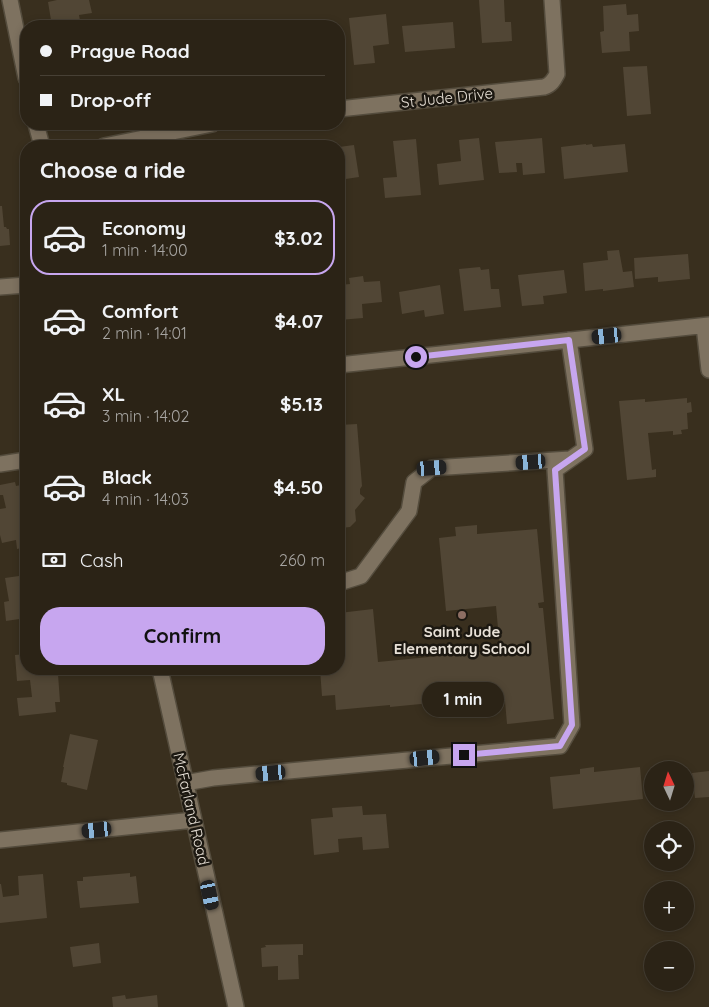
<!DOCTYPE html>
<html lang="en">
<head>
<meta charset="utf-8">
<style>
  body { margin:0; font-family:Quicksand,sans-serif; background:#372f23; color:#f1f3f6; height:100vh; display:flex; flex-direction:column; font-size:19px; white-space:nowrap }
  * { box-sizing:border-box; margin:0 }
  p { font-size:16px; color:#a6a4a1 }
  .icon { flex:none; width:28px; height:28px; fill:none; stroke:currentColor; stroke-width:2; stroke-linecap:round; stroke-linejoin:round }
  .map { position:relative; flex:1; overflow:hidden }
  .sheet { position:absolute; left:20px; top:140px; width:325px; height:535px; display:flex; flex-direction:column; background:#2b2316; border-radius:20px; box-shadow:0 2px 8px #0003,0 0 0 1px #474035 }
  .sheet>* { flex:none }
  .top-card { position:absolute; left:20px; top:20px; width:325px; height:110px; border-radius:20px; box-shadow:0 2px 8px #0003,0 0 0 1px #474035; display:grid; align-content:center; height:110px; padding:0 20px; background:#2b2316 }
  .needle { width:32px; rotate:356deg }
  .controls { position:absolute; left:644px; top:761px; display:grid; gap:10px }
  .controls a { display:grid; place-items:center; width:50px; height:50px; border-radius:50%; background:#2b2316; box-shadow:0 2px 8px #0003,0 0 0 1px #474035; font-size:25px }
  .end { position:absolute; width:22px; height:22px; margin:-11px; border:6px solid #c7a6ef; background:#111; box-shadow:0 0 0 2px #111 }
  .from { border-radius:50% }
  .bubble { position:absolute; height:35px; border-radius:18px; background:#2b2316; box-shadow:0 2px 8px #0003,0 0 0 1px #474035; font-size:16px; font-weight:700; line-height:35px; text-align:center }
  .car { position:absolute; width:15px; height:30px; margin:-15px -8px; border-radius:6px; box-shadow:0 0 4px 1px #0007; background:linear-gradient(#222 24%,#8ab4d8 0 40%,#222 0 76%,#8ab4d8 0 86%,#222 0) }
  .top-card b { display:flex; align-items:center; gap:18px; height:48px; font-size:19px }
  .top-card b+b { border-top:1px solid #474035 }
  .top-card i { width:12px; height:12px; background:#f1f3f6 }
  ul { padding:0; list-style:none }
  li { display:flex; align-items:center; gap:15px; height:75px; margin:0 10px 8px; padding:0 10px; border:2px solid transparent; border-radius:20px }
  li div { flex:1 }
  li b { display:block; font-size:19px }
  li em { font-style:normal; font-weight:700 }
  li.selected { border-color:#c7a6ef }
  li>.icon { width:45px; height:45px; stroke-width:1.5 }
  h2 { padding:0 20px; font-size:22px; line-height:60px }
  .pay { display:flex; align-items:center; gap:12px; height:55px; padding:0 20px; font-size:19px }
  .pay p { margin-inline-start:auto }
  .cta { display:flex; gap:10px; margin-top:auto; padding:10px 20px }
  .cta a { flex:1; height:58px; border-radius:20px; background:#c7a6ef; color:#111; font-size:20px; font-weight:700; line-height:58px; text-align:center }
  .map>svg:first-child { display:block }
  .building { fill:#514635 }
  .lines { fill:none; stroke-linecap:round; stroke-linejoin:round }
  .minor-casing { stroke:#544c3d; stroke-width:18 }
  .minor { stroke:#7e7260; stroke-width:15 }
  .route { stroke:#c7a6ef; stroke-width:6 }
  .education-dot { fill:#8d6e63; stroke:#1c1811; stroke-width:2 }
  .labels { text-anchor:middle; stroke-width:5; stroke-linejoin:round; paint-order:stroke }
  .street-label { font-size:15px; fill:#e8e1d7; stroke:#1c1811 }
  .poi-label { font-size:15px; font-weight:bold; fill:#e8e1d7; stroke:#1c1811 }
</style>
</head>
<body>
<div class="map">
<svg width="709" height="1007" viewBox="0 0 709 1007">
  <rect width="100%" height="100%" fill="#392f1e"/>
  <path class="building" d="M57,0h32l3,13 -13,2 2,11h-29l-4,-24z
    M479,0h25l1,22h6l1,19 -30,2z
    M626,4l1,11 11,-1 1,17 -10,1 1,19 -28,2 -2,-21 4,-1 -1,-25z
    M386,14l3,30 -16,2 2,17 -21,2 -5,-47z
    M453,22l2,26 -50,4 -3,-26z
    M647,66l4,48 -24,2 -4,-49z
    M479,138l5,42 -45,5 -2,-21 24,-3 -2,-21z
    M542,138l3,35 -22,2 -1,-12h-6l1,9 -18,1 -4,-31z
    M416,139l5,56 -36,3 -2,-20 14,-1 -4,-36z
    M586,144v1l6,-1 1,3 32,-3 3,28 -64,7 -3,-32z
    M354,145l5,32 -20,3v-33z
    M0,206h2l2,21h2l1,2h2l1,16 -10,1z
    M619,250l4,22 9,-1 2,16 -31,4v-2l-18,2 -2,-28 25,-3 -1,-9z
    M688,254l2,25 -32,3v-5l-23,2 -1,-21z
    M480,267l1,3 8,-1 2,20h8l2,18 -37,4 -5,-42z
    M564,270l3,23 -24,3 1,8 -22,2 -4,-31z
    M363,276l1,6 16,-1 2,21 -20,2 1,14 -24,2v-35l11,-1 -1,-6z
    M440,285l4,29 -19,3 -1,-7 -22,4 -3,-22z
    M687,398v5l4,-1 1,10 -5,1 1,16 -7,1 1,4 -9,1v-4l-25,2 4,37 4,-1v8l-29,3 -8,-79 26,-2v3z
    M357,424l5,62 -2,3v5l5,4 -10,12 1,11 -6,6 -9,1 -2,2v-105z
    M15,482l1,4 10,-2v63l-9,2 -1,-9 -14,3 -2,-8v-26l6,-1 -3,-13h-3v-10z
    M477,525v9l60,-5 7,73 -6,1 1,5h4l11,111 -47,5 -2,-23 -12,1v-5l-103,10v-2l-54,5 -1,-15 -13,1 -2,-27h19v-56l34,-4 5,53 122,-12 -4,-44 -50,5 -7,-73 17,-2 -1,-9z
    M26,575v43l-20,3 -2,-19 5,-1 -4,-23z
    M26,654v15h36v5h-4l2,28h-5l1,10 -37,4 -2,-18 15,-1 -2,-17 -13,1 -2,-26z
    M70,734l28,6 -11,50 -20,-5v-2l-6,-1 3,-15h-1z
    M594,767v5l46,-5 3,32 -90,10 -3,-32 30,-3v-5z
    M709,771v26l-14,1 -3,-25z
    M362,806l1,9 23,-1 3,34 -26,2 -1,-13 -24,2 1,13 -25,3 -3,-36 22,-2 -1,-9z
    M130,873v4l6,-1 3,27 -59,5 -3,-27h6v-4z
    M43,874l4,44 -47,5v-39h1l2,13 16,-2 -1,-19z
    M99,943l2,20 -28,4 -3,-20z
    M303,944v11h-5l1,24 -21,1v-14l-16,1 -1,-19 5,-1 -1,-2z
    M125,995l1,4 31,-4 1,12h-45l-1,-10z"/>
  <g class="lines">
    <g class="minor-casing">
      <path id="minor" d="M10,0l16,78
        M339,109l205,-22c7,-2 10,-7 13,-13l-5,-74
        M36,124l6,22
        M104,146l108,-22
        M0,287l26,-2
        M704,326l5,44
        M339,365l370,-40
        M0,464l26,-4
        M339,583l22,-7 48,-65 5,-29 18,-14 138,-9
        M160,669l76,338
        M185,783l28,-5 347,-32 12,-21 -17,-255 30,-21 -16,-109
        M0,840l194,-20"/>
    </g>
    <use href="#minor" class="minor"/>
  </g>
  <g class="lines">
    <path class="route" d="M416,357l153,-17 16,109 -30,21 17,255 -12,21 -96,9"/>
  </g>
  <circle class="education-dot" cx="462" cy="615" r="5"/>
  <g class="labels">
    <g class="street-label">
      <text transform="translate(447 98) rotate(-6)" y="5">St Jude Drive</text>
      <text transform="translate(191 809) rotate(77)" y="5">McFarland Road</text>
    </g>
    <g class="poi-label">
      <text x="462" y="637">Saint Jude<tspan x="462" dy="17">Elementary School</tspan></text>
    </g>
  </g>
</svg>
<div class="controls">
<a><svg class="needle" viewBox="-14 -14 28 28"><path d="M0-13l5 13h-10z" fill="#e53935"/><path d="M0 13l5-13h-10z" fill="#a6a4a1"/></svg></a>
<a><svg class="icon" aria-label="locate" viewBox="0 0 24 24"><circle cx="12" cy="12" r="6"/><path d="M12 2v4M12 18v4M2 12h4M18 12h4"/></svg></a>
<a>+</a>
<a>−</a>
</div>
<i class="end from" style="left:416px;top:357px"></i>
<i class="end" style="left:464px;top:755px"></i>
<div class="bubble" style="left:422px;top:682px;width:82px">1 min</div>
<i class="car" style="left:607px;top:336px;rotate:264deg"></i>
<i class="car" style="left:531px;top:462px;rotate:266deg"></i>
<i class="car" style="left:432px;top:468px;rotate:86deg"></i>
<i class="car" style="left:425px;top:758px;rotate:84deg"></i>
<i class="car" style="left:271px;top:773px;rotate:265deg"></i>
<i class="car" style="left:97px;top:830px;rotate:264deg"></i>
<i class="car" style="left:210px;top:895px;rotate:168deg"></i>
<div class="top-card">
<b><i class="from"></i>Prague Road</b>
<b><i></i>Drop-off</b>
</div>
<section class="sheet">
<h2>Choose a ride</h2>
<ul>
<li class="selected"><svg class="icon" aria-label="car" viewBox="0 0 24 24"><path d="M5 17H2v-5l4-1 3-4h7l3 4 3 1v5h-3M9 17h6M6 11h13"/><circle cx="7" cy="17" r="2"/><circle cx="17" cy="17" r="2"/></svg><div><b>Economy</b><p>1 min · 14:00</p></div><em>$3.02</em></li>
<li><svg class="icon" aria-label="car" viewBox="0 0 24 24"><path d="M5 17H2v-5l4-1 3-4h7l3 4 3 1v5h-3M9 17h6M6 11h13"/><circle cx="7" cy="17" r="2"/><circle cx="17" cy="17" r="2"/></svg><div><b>Comfort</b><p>2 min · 14:01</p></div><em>$4.07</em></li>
<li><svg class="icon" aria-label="car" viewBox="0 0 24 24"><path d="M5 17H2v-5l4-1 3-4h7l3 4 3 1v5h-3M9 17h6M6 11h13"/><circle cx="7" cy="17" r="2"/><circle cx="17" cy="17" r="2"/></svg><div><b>XL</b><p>3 min · 14:02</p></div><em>$5.13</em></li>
<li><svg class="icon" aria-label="car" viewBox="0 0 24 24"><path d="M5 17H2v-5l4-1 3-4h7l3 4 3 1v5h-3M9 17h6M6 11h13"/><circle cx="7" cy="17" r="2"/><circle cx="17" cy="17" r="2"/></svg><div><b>Black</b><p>4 min · 14:03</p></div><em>$4.50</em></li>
</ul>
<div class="pay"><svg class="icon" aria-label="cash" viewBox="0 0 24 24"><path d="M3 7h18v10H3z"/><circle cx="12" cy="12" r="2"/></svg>Cash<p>260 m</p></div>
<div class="cta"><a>Confirm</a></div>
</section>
</div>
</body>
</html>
